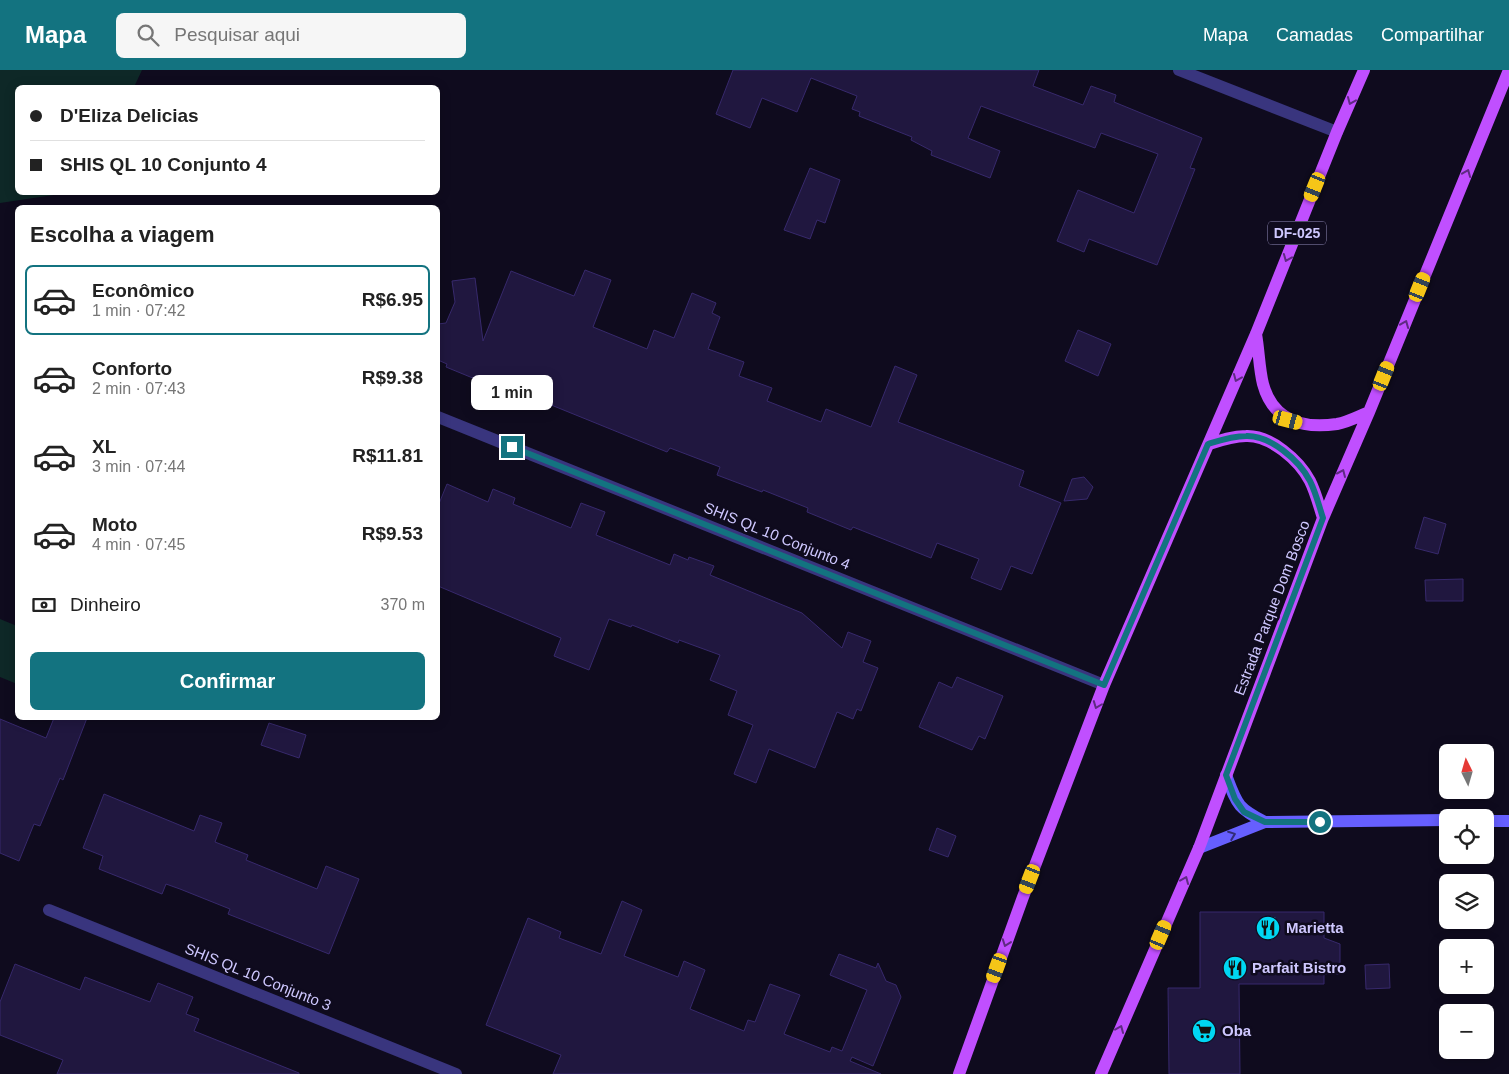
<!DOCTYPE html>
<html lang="pt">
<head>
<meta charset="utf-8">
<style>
  body { margin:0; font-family:Helvetica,sans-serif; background:#f6f6f6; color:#222; height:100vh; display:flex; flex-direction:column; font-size:19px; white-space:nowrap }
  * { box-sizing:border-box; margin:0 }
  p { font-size:16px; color:#767676 }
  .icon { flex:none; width:28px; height:28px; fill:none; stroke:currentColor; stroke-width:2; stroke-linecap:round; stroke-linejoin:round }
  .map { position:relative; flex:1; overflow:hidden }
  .drawer { position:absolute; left:15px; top:135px; width:425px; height:515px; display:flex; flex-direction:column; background:#fff; border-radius:8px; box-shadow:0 2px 12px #0003 }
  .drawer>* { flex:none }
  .top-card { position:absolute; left:15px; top:15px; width:425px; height:110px; border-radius:8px; box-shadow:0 2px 12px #0003; display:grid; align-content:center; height:110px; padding:0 15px; background:#fff }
  .needle { width:32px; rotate:355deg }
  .fabs { position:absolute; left:1439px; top:674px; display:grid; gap:10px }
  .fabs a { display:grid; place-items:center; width:55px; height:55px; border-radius:8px; background:#fff; box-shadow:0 2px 12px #0003; font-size:25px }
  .end { position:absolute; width:22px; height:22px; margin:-11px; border:6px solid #137380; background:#fff; box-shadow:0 0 0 2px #fff }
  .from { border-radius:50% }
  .bubble { position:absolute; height:35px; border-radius:8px; background:#fff; box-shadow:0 2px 12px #0003; font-size:16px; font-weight:700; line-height:35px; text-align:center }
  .car { position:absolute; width:15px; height:30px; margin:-15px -8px; border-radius:6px; box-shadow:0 0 4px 1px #0007; background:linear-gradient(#f5c518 24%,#345 0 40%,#f5c518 0 76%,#345 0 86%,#f5c518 0) }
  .top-card b { display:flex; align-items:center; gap:18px; height:48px; font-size:19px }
  .top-card b+b { border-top:1px solid #e0e0e0 }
  .top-card i { width:12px; height:12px; background:#222 }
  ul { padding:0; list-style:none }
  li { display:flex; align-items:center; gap:15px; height:70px; margin:0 10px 8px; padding:0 5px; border:2px solid transparent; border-radius:8px }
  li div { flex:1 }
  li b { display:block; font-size:19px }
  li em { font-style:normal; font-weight:700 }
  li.selected { border-color:#137380 }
  li>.icon { width:45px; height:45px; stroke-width:1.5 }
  h2 { padding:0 15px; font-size:22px; line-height:60px }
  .pay { display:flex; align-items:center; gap:12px; height:55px; padding:0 15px; font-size:19px }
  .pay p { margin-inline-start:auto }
  .action { display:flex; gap:10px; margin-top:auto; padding:10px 15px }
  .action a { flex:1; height:58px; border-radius:8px; background:#137380; color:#fff; font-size:20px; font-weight:700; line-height:58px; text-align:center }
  header { display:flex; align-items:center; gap:30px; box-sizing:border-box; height:70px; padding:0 25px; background:#137380; color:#fff }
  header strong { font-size:24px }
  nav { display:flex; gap:28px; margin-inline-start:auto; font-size:18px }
  .search { width:350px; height:45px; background:#f6f6f6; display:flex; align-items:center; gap:12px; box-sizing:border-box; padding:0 18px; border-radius:8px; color:#767676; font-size:19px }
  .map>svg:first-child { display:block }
  .green { fill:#0e2827 }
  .building { fill:#20173f; stroke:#37296c }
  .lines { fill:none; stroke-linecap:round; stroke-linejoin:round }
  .street { stroke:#39357e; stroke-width:12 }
  .secondary { stroke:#665fff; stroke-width:12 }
  .primary { stroke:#c04fff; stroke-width:12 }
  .oneway { stroke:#5f2a83 }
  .oneway2 { stroke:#322d78 }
  .route { stroke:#137380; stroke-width:6 }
  .labels { text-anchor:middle; stroke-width:5; stroke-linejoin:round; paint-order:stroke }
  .shield { fill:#0f0b1e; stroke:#958fbc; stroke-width:1 }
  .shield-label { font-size:14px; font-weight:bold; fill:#cfc8ff }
  .street-label { font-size:15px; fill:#cfc8ff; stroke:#0f0b1e }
  .poi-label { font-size:15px; font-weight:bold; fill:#cfc8ff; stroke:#0f0b1e; text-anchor:start }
</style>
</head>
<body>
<header>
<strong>Mapa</strong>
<div class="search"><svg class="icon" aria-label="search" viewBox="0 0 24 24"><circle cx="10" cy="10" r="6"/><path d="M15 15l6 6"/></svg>Pesquisar aqui</div>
<nav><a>Mapa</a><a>Camadas</a><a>Compartilhar</a></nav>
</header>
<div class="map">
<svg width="1509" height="1004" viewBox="0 0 1509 1004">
  <rect width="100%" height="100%" fill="#0f0b1e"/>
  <path class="green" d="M0,0h142l-8,17 -116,1v104l49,1 -67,10z
    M0,549l17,7v58l-17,-7z"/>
  <path class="building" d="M733,0h306l-6,16 50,19 8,-19 25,9 -2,7 88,36 -12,30 5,1 -38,96 -68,-26 -5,13 -27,-11 21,-51 56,23 24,-59 -57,-21 -6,15 -114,-42 -13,32 32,13 -10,27 -59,-23 1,-4 -21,-11 1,-3 -53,-21 1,-4 -8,-3 5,-13 -46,-18 -14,34 -35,-14 -12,30 -34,-14z
    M810,98l30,12 -15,43 -8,-3 -7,19 -26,-9z
    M585,200l26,10 -18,47 54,22 7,-19 20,8 18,-45 24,10 -4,10 8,4 -12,32 36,13 -5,14 33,12 -5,13 54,21 5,-13 45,18 24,-61 22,9 -19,47 126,49 -5,15 42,17 -29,71 -21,-8 -10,24 -30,-12 8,-19 -42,-16 -6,15 -78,-31 -2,3 -44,-18 1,-4 -45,-18 -1,2 -45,-17 3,-8 -50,-19 -3,4 -170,-69 -16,-5 -1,3 -34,-14 1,-3 -9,-4v-36l8,-1 9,-21 -3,-21 23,-3 8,63 28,-70 63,25z
    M1078,260l33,14 -13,32 -33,-15z
    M1084,407l9,10 -6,12 -23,2 8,-22z
    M447,414l41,18 5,-13 22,9 -2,6 58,24 10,-25 24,9 -9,23 74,30 4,-11 14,6 1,-3 25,9 -4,9 92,38 40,35 6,-16 23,9 -8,21 15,6 -17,43 -4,-2 -4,10 -16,-7 -22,56 -46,-19 -13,34 -22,-9 19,-49 -25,-10 9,-24 -27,-11 10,-25 -41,-15 -1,3 -46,-18 -1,2 -22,-8 -20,51 -35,-14 7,-18 -123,-52v-80z
    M1424,447l22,7 -8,30 -23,-6z
    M1463,509v22h-37l-1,-21z
    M957,607l46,19 -18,43 -6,-3 -7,14 -53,-23 20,-45 13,6z
    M54,648h33l-24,62 -3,-2 -20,48 -6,-2 -15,37 -19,-8v-134l46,19z
    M269,653l37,12 -7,23 -38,-13z
    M104,724l90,37 6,-16 22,8 -7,19 33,13 -2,5 71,29 9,-23 33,13 -30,75 -101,-40 2,-5 -50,-20 -14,-5 -4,10 -63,-25 4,-13 -20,-8z
    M937,758l19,8 -8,21 -19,-7z
    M622,831l20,9 -18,46 54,21 6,-16 21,9 -15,39 54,22 4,-11 7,2 15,-38 30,11 -16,39 46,18 2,-5 10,4 25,-61 -37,-15 9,-21 37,14 2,-5 8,18 10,4 5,12 -28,69 -21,-9 -2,4 31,13h-328l8,-19 -75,-30 42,-107 33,14 -2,6 42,16z
    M1200,842h124v26l16,6v30h-16v10h-85l1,90h-71l-1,-86h32z
    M15,894l65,26 5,-13 65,25 8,-19 35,14 -7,17 13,5 -5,12 105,42v1h-242l6,-14 -63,-25v-33z
    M1389,894l1,24 -24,1 -1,-24z"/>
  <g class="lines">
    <path class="street" d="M1179,0l158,62
      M438,347l666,268
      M49,840l407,164"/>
    <path class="secondary" d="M1226,705c11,29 11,33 39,47
      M1485,751h24
      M1199,778l66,-26 183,-2"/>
    <path class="primary" d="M1256,264c3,16 3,34 7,50 10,37 40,45 74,40 11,-2 22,-8 32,-12
      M1209,374c12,-4 24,-8 37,-8 24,-1 53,24 64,45 6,12 9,25 13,37
      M959,1004l64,-177 81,-212 152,-351 81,-202 27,-62
      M1101,1004l98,-226 124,-330 46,-106 140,-342"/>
  </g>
  <defs><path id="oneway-chevron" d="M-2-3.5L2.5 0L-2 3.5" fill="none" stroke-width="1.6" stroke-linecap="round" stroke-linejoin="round" transform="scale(1.25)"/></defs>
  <g class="oneway">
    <use href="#oneway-chevron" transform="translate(1351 31) rotate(113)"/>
    <use href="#oneway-chevron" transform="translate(1467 103) rotate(-68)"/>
    <use href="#oneway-chevron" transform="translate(1287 188) rotate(112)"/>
    <use href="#oneway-chevron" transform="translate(1405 254) rotate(-68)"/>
    <use href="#oneway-chevron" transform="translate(1237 308) rotate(113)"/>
    <use href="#oneway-chevron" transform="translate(1342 403) rotate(-66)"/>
    <use href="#oneway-chevron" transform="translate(1097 635) rotate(111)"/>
    <use href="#oneway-chevron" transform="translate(1185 810) rotate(-67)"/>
    <use href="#oneway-chevron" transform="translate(1006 873) rotate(110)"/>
    <use href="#oneway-chevron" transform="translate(1120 959) rotate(-67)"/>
  </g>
  <use class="oneway2" href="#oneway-chevron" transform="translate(1232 765) rotate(-21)"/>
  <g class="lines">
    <path class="route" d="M512,377l592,238 104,-241c13,-4 25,-8 38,-8 24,-1 53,24 64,45 6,12 9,25 13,37l-97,257 9,24 9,13 21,10h55"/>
  </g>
  <defs>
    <g id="restaurant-disc" transform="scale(1.25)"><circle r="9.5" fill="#00d7f3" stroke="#0f0b1e"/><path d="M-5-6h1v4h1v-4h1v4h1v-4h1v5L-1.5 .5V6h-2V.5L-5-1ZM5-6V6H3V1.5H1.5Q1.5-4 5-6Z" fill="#111"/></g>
    <g id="supermarket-disc" transform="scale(1.25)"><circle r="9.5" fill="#00d7f3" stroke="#0f0b1e"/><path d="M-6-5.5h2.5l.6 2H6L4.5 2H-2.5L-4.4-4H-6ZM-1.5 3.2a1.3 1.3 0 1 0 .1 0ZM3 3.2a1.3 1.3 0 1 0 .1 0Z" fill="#111"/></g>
  </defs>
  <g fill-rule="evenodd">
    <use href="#restaurant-disc" x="1268" y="858"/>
    <use href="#restaurant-disc" x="1235" y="898"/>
    <use href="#supermarket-disc" x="1204" y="961"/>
  </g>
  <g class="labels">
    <rect class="shield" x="1268" y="151.5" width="58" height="23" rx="4"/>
    <g class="shield-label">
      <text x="1297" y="168">DF-025</text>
    </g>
    <g class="street-label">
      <text transform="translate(777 466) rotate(22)" y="5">SHIS QL 10 Conjunto 4</text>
      <text transform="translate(1272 538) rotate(-69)" y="5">Estrada Parque Dom Bosco</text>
      <text transform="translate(258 907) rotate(22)" y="5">SHIS QL 10 Conjunto 3</text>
    </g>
    <g class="poi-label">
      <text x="1286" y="863">Marietta</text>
      <text x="1252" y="903">Parfait Bistro</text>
      <text x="1222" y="966">Oba</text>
    </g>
  </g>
</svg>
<div class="fabs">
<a><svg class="needle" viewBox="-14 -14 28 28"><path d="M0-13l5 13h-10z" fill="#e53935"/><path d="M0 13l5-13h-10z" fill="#767676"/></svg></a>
<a><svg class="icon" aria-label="locate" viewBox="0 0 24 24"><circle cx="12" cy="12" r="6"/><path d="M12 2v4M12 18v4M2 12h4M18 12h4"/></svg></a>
<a><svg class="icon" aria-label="layers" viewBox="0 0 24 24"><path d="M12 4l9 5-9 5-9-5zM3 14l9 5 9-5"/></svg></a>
<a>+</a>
<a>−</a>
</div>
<i class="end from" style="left:1320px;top:752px"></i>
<i class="end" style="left:512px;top:377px"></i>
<div class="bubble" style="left:471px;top:305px;width:82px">1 min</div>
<i class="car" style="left:1315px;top:117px;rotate:202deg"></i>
<i class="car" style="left:1420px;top:217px;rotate:22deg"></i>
<i class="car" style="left:1384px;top:306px;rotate:22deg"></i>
<i class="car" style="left:1288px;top:350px;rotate:105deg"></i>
<i class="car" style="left:1030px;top:809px;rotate:201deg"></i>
<i class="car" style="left:1161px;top:865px;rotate:23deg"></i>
<i class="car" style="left:997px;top:898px;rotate:200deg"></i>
<div class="top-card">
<b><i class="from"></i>D'Eliza Delicias</b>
<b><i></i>SHIS QL 10 Conjunto 4</b>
</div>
<section class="drawer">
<h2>Escolha a viagem</h2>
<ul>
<li class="selected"><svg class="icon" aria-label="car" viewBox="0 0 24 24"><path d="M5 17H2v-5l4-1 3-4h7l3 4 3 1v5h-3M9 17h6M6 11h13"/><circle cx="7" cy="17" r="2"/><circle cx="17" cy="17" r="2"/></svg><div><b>Econômico</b><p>1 min · 07:42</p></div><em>R$6.95</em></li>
<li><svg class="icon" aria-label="car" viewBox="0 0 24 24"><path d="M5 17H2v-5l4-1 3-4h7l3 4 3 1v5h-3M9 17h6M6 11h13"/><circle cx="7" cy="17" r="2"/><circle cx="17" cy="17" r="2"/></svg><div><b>Conforto</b><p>2 min · 07:43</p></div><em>R$9.38</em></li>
<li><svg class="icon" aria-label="car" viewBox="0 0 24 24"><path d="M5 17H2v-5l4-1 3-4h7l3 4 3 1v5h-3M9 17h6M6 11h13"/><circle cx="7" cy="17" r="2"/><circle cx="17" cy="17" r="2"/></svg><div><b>XL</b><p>3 min · 07:44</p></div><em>R$11.81</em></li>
<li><svg class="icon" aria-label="car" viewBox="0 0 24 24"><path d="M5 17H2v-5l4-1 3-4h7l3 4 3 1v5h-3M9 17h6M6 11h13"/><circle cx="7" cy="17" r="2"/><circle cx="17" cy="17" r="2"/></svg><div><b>Moto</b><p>4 min · 07:45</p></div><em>R$9.53</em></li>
</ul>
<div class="pay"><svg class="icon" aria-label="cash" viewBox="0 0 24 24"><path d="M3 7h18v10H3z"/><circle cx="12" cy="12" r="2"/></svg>Dinheiro<p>370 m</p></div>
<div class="action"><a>Confirmar</a></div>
</section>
</div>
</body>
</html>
